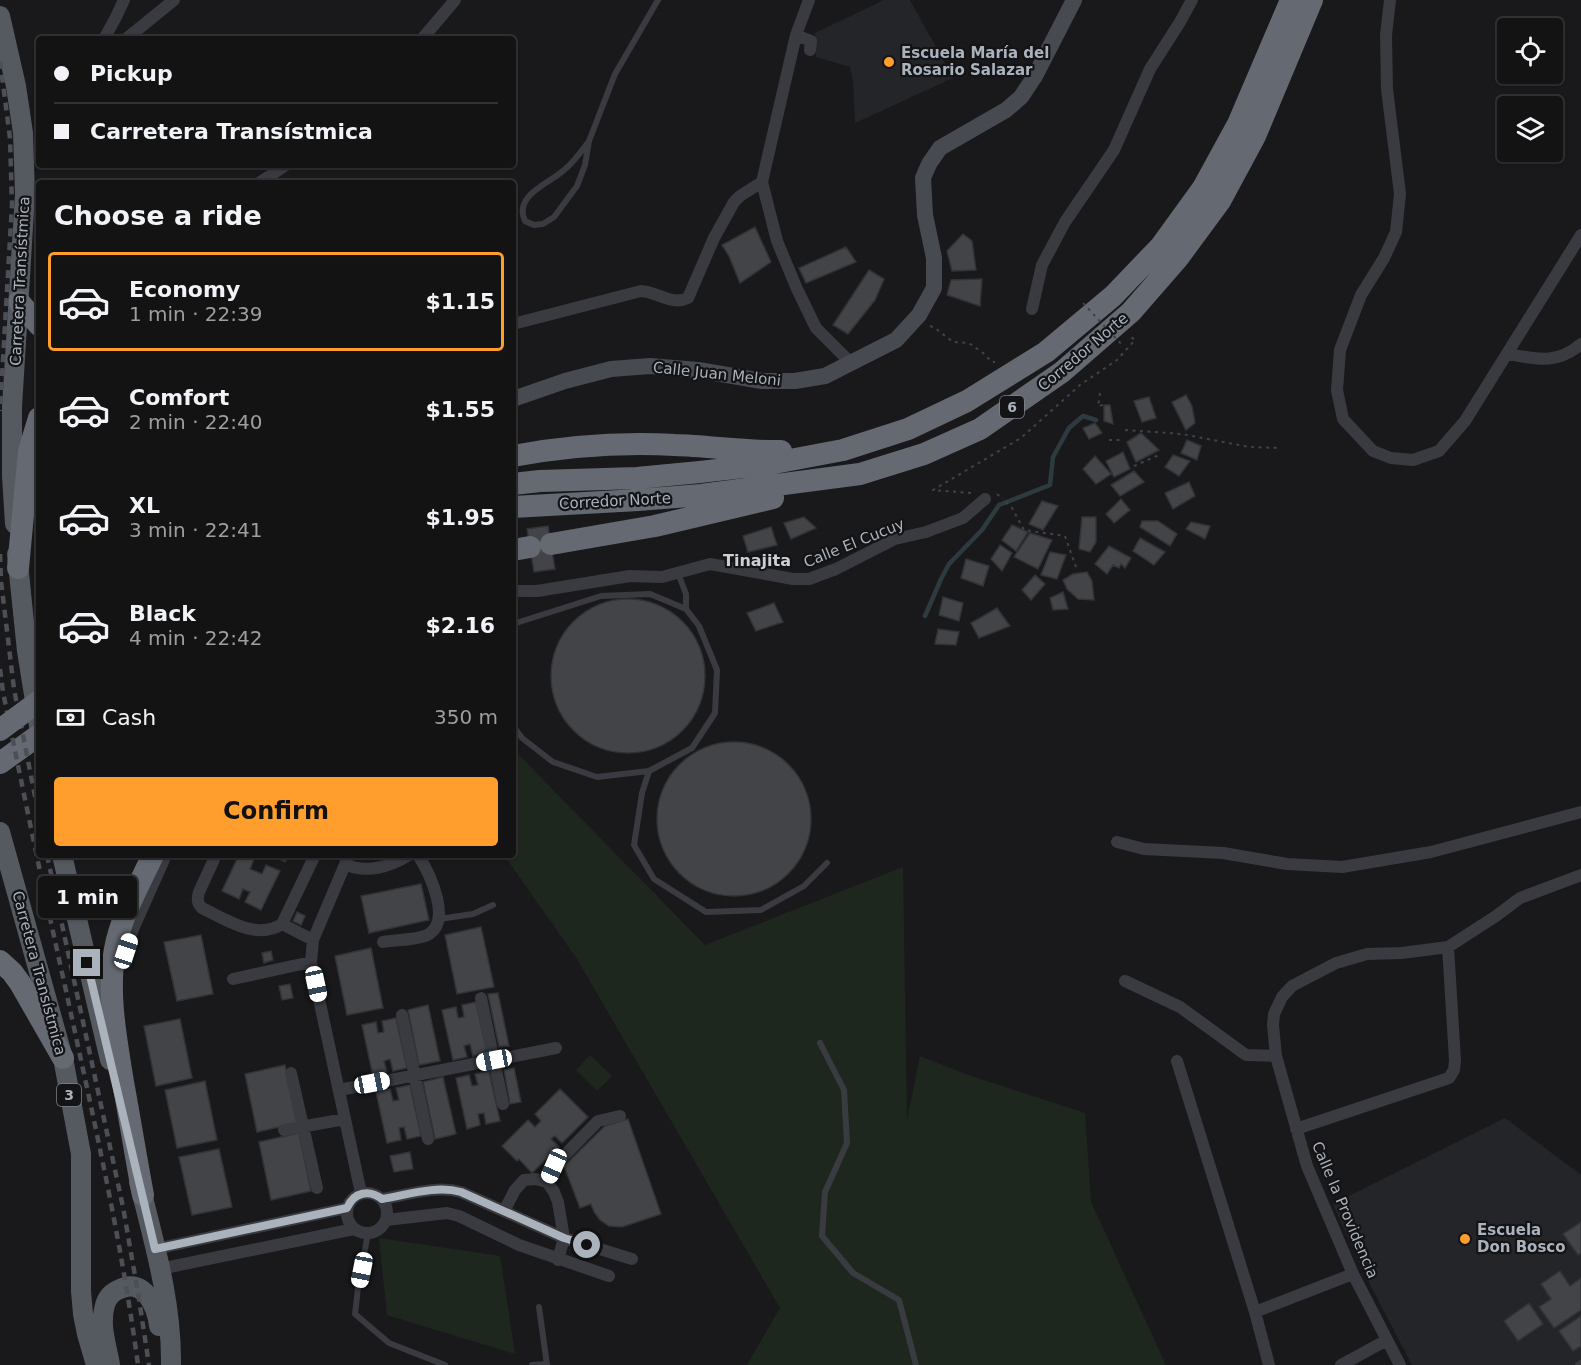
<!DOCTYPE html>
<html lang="en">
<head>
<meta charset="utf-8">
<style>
  body { margin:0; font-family:"DejaVu Sans",sans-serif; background:#202022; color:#f1f3f6; height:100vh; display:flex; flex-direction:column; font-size:22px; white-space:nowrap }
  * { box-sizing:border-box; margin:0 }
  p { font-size:20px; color:#9d9ea0 }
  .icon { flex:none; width:33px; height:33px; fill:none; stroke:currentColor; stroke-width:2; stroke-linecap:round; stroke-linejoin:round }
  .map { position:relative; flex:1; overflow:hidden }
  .side { position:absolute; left:36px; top:180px; width:480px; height:678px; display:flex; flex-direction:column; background:#131314; border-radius:6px; box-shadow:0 2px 4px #0004,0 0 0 2px #323234 }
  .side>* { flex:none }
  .top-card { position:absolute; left:36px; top:36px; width:480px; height:132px; border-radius:6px; box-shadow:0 2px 4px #0004,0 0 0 2px #323234; display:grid; align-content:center; height:132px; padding:0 18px; background:#131314 }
  .tools { position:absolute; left:1497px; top:18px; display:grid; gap:12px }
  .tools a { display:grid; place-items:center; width:66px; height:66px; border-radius:6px; background:#131314; box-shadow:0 2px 4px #0004,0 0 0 2px #323234; font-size:30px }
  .end { position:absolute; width:27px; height:27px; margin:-14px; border:8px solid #aab2bc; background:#111; box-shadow:0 0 0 3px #111 }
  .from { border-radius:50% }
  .bubble { position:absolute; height:42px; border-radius:6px; background:#131314; box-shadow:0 2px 4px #0004,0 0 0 2px #323234; font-size:20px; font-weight:700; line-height:42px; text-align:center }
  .car { position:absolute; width:18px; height:36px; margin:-18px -9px; border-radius:8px; box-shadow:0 0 4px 2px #0007; background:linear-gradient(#fff 24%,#345 0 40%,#fff 0 76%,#345 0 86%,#fff 0) }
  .top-card b { display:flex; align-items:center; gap:21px; height:57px; font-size:22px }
  .top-card b+b { border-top:2px solid #323234 }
  .top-card i { width:15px; height:15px; background:#f1f3f6 }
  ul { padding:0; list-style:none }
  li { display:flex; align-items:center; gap:18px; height:99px; margin:0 12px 9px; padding:0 6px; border:3px solid transparent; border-radius:6px }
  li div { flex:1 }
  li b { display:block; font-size:22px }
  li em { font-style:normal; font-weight:700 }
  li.active { border-color:#ff9d2d }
  li>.icon { width:54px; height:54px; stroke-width:1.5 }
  h2 { padding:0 18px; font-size:27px; line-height:72px }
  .pay { display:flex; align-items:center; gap:15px; height:66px; padding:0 18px; font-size:22px }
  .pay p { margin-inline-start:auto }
  .cta { display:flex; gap:12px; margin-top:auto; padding:12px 18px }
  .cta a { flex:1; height:69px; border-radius:6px; background:#ff9d2d; color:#111; font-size:24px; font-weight:700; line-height:69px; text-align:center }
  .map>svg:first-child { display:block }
  .built { fill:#242528 }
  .green { fill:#1e271e }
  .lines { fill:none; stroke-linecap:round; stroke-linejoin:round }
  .stream { stroke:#2d3b41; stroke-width:4.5 }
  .building { fill:#434448; stroke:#323337; stroke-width:1.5 }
  .path { stroke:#3f4348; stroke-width:2; stroke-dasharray:3 4.5; stroke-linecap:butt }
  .lane { stroke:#393b41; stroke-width:6 }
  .street { stroke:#393b41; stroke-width:12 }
  .secondary { stroke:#474b51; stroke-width:16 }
  .primary { stroke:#555960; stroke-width:20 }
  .highway { stroke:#656a72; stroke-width:22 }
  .rail { stroke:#4c5056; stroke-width:4.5; stroke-dasharray:8 6; stroke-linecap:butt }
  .path-bridge { stroke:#3f4348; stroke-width:2; stroke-dasharray:3 4.5; stroke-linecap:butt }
  .highway-bridge { stroke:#656a72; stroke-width:22 }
  .route { stroke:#aab2bc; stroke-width:8 }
  .poi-dot { fill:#ff9d2d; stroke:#141416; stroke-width:2 }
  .labels { text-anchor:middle; stroke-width:4.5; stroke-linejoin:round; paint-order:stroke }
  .shield { fill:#141416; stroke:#7d838a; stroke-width:1.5 }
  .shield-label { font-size:14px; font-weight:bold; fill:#aab2bc }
  .poi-label { font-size:15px; font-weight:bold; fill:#aab2bc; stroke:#141416; text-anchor:start }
  .street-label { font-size:15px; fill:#aab2bc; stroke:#141416 }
  .neighbourhood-label { font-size:16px; font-weight:bold; fill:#cbd0d7; stroke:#141416 }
</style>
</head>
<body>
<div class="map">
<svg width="1581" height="1365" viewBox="0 0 1581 1365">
  <rect width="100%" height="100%" fill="#19191b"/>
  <path class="built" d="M884,0h26l43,78 -98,45 -2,-42 -3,-14 -34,-10 -1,-24z
    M1505,1118l76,57v190h-169l-48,-92 -31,-69z"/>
  <path class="green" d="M513,749l192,196 198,-78 4,253 13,-64 48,19 117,38 6,89 75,163h-419l33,-57 -203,-349 -73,-104h9z
    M590,1055l22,21 -15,15 -21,-21z
    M379,1238l121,18 15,98 -128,-39z"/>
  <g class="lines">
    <path class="stream" d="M925,616l16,-37 8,-15 33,-34 17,-25 51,-20 3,-28 16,-29 14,-12 13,4"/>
  </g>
  <path class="building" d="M755,227l16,35 -31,21 -11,-27 -7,-11z
    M963,234l9,7 4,29 -24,1 -5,-20z
    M846,247l10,15 -50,21 -7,-15z
    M869,270l15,9 -9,21 -27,34 -15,-9z
    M982,279l-2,27 -33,-11 4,-15z
    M1186,395l6,11 3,17 -9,7 -14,-28z
    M1149,397l7,21 -14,4 -8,-21z
    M1104,405h6l3,19 -9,-3z
    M1095,423l7,10 -13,6 -6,-11z
    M1141,433l18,17 -23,12 -9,-20z
    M1187,440l14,6 -4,14 -16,-7z
    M1123,452l7,17 -16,8 -8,-16z
    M1173,455l17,6 -11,15 -14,-9z
    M1095,456l16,18 -15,10 -13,-15z
    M1134,471l10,11 -24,14 -9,-11z
    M1189,482l6,14 -22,13 -8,-16z
    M1121,499l9,11 -16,13 -8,-9z
    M1042,501l16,5 -15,24 -14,-6z
    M804,517l12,11 -25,11 -7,-16z
    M1082,517h14v25l-6,10 -11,-3z
    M1142,521h16l19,13 -7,12 -30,-19z
    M1191,522l19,4 -5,13 -19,-10z
    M1012,525l16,7 -12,19 -14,-11z
    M548,526l7,43 -21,3 -7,-43z
    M771,527l6,18 -29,7 -5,-16z
    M1030,533l22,7 -14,29 -24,-12z
    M1140,538l25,14 -11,13 -21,-14z
    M1000,545l12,8 -10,18 -11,-12z
    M1109,546l22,12 -6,10 -4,-4 -2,4 -6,-3 -6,9 -12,-10z
    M1050,552l16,3 -9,24 -16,-4z
    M966,559l23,7 -6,20 -22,-8z
    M1087,572l5,9 2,19 -16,-1 -11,-10 -4,-9 10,-6z
    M1035,575l10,9 -14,16 -9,-10z
    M1063,592l5,17 -15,1 -3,-12z
    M943,597l20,6 -4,18 -20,-6z
    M551 676a77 77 0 1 1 154 0a77 77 0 1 1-154 0Z
    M774,603l9,19 -27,9 -9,-18z
    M997,608l13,18 -31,12 -8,-15z
    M938,629l21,3 -3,13 -21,-1z
    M657 819a77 77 0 1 1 154 0a77 77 0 1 1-154 0Z
    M239,855h7l8,4 -4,10 12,5 4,-9 14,6 -19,39 -16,-8 5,-10 -7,-3 -4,10 -17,-8z
    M272,855h17l-4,7z
    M421,884l8,36 -60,13 -8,-37z
    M297,912l8,4 -4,9 -8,-4z
    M481,927l13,60 -37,7 -12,-59z
    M201,935l12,59 -36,7 -13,-59z
    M371,948l12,60 -36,7 -12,-59z
    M271,951l2,9 -9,3 -2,-10z
    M290,984l3,14 -11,2 -3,-14z
    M498,993l11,53 -10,1 -11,-53z
    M476,1002l11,51 -14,3 -3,-12 -6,2 3,11 -14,3 -11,-50 14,-3 2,11 6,-1 -2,-12z
    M428,1005l12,56 -21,4 -11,-55z
    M396,1018l11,50 -14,3 -3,-12 -6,2 3,11 -14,4 -11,-51 14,-3 2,11 6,-1 -2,-11z
    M180,1019l12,59 -36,8 -12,-60z
    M285,1065l12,58 -40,9 -12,-58z
    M514,1068l7,34 -11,2 -6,-34z
    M489,1071l11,50 -14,3 -2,-11 -6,1 2,11 -13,4 -11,-51 13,-3 3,11 6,-1 -3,-11z
    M443,1077l13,57 -21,5 -12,-57z
    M205,1081l12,59 -40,8 -12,-58z
    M410,1085l11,51 -14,3 -3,-12 -5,1 2,12 -14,3 -11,-51 14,-3 3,12 6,-1 -3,-12z
    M560,1089l28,28 -26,26 -7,-7 -4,3 8,8 -27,26 -13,-14 -2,2 -15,-15 26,-26 7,7 6,-6 -6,-7z
    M628,1119l33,95 -39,13 -13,-1 -9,-6 -6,-8 -3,-8 -11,4 -16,-42 41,-40z
    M299,1133l12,58 -40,9 -12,-58z
    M219,1149l13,58 -40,8 -13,-58z
    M410,1152l3,17 -19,3 -4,-16z
    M1581,1222v31l-3,2 -15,-21z
    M1560,1271l10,15 11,-8v32l-27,18 -15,-21 12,-8 -10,-15z
    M1529,1303l14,21 -25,17 -14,-20z
    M1581,1316v30l-8,5 -14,-20z"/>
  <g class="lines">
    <path class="path" d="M35,85h4
      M930,326l5,2 18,14 16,1 14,10 9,9h3
      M1100,393l-2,13 5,-1
      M1125,430l57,4 67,13 32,1
      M1109,440h15
      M1134,466l25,-11
      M971,493l-38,-3 88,-52 59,-53 37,-25 18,-20 -4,-3
      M997,494l6,5
      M1006,502l6,6 12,22 41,6 11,31"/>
    <path class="lane" d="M589,141c-8,11 -15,21 -25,29 -15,14 -51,25 -39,51l9,4 9,-1 11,-7 23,-31 8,-21 4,-24 26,-67 43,-74
      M678,573l8,21v15
      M513,624l88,-28 49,-2 36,15 13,17 18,44 -2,43 -23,35 -43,23 -52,6 -44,-15 -31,-24 -9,-12
      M649,771l-7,22 -8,52 20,34 52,33 55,-2 43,-24 23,-23
      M439,919l34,-5 20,-9
      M820,1043l24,47 3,53 -22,49 -3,44 31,37 46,27 17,65
      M368,1233l-10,55 -3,26 34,29 56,22
      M539,1307l8,58
      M532,1365l15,-1
      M1578,1365l3,-2"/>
    <path class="street" d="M809,0l-13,35 -34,147 15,59 20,48 19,39 35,35
      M1390,0l-4,35 1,54 13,105 -4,38 -12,26 -23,37 -21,55 -3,40 6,29 30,32 18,7 22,2 26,-9 26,-30 116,-186
      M796,35l15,6 -1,9
      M104,39l12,-22 8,-17
      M126,39l48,-39
      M422,39l33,-39
      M259,183l27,-18
      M1032,309l10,-44 23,-43 49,-72 36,-81 30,-47 12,-22
      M513,324l128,-33c17,1 31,15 47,7l26,-60 20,-36 6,-6 22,-14
      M1507,354c30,5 49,11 74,-10
      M513,591h24l93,-15 32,1 48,-13 83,15h16l27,-10 59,-30 31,-7 37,-14 22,-19
      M1117,842l27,7 79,4 64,11 55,3 89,-15 150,-40
      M216,855l-17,37c-2,7 -2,11 3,16 23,11 55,33 80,16l33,-69
      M349,855l-36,85 -2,22 50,231
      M345,864c21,10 45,3 64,-9
      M282,924l31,16
      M383,942c12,-2 31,-2 42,-6 30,-11 4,-64 -7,-81
      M121,965l12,-36 33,-74
      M233,979l78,-17
      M1125,981l55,26 66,48 30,1
      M481,998l22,106
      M402,1015l26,124
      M1177,1061l78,251 14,53
      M291,1073l26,115
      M339,1090l217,-42
      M1296,1129l153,-51 5,-8 1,-10 -7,-113
      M284,1130l61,-11
      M547,1182l7,-16 44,-45 22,-5
      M347 1213a20 20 0 1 1 40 0a20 20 0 1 1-40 0Z
      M382,1199c25,-4 54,-14 79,-7l103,46 68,21
      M504,1211l11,-21 9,-10 12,-1 11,3 7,10 4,10 6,36 -6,22
      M386,1220l61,-7 12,3 60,29 90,31
      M155,1249l192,-41
      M160,1269l194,-40
      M1255,1312l98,-38
      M1341,1365l46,-25
      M1400,1365l-47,-91 -46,-108 -31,-110 -3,-31 1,-11 8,-17 10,-11 44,-23 31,-9 35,-1 46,-6 48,-31 24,-18 61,-23"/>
    <path class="secondary" d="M513,399l52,-18 46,-12 39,-3 48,4 64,11h33l30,-5 71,-36 23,-25 15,-27v-30l-9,-43 -2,-37 6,-14 11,-16 66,-38 15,-13 14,-21 39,-76"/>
    <path class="primary" d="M0,16l16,70 7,47 2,61 -13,213v69l3,48
      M17,554l10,97 12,75
      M0,832l63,226 18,96v137l2,23 4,20 9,31
      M62,855l48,205
      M139,1182c15,60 33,121 32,183
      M110,1365c-3,-19 -11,-40 -5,-60 2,-7 7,-13 15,-16 24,-12 37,18 39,37"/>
    <path class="highway" d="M19,302l20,23
      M513,456c54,-10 107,-14 162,-11 35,1 71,7 106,6
      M513,484l27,-3 97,-3 63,-6 69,-8 74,-14 65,-21 59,-28 79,-49 67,-56 48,-50 42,-58 35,-64 53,-124
      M513,507l125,-7 63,-5 159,-21 64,-20 56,-25 82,-57 69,-60 47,-54 42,-57 35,-65 57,-136
      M551,544l104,-18 118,-28
      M513,550l17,-3
      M18,568l11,-117 10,-33
      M0,763l39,-28
      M0,961l12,11 8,11 43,75
      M143,1195c-7,-37 -13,-75 -20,-113 -7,-44 -16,-89 -8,-133 6,-33 24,-64 38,-94"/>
    <path class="rail" d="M0,61l10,77 2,67 -12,206
      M0,554l1,27 13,108 25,128
      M0,669l3,23c20,98 40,196 62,294 27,126 56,251 73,379
      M47,855l76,352 16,92 10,66"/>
    <path class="path-bridge" d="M1083,303l39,42"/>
    <path class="highway-bridge" d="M0,730l39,-29"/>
  </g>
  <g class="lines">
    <path class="route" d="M87,963l68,286 192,-41c7,-16 22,-19 35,-9 25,-4 54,-14 79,-7l103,46 23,7"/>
  </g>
  <g class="poi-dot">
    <circle cx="889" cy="62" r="6"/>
    <circle cx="1465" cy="1239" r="6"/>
  </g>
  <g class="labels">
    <g class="shield">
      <rect x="1000" y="396" width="24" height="22" rx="4.5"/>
      <rect x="57" y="1084" width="24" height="22" rx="4.5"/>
    </g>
    <g class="shield-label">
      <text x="1012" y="412">6</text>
      <text x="69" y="1100">3</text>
    </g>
    <g class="poi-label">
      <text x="901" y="58">Escuela María del<tspan x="901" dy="17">Rosario Salazar</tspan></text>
      <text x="1477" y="1235">Escuela<tspan x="1477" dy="17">Don Bosco</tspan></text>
    </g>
    <g class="street-label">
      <text transform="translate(20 281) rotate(-87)" y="5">Carretera Transístmica</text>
      <text transform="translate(1083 352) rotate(-40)" y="5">Corredor Norte</text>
      <text transform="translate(717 374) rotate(6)" y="5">Calle Juan Meloni</text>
      <text transform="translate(615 501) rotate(-3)" y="5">Corredor Norte</text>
      <text transform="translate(854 543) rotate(-22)" y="5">Calle El Cucuy</text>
      <text transform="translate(39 973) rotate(75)" y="5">Carretera Transístmica</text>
      <text transform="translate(1345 1210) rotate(67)" y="5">Calle la Providencia</text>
    </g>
    <g class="neighbourhood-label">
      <text x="757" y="566">Tinajita</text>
    </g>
  </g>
</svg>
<div class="tools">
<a><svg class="icon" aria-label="locate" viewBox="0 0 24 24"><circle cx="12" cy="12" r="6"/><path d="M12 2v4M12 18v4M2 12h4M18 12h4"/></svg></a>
<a><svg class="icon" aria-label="layers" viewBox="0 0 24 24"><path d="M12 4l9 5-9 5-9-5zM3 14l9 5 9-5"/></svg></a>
</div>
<i class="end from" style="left:587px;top:1245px"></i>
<i class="end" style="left:87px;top:963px"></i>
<div class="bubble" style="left:38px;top:876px;width:99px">1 min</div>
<i class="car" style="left:126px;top:951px;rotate:18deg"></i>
<i class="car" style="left:316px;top:984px;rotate:168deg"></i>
<i class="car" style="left:494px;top:1060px;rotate:259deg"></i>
<i class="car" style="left:372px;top:1083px;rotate:79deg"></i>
<i class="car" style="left:554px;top:1166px;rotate:204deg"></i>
<i class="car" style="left:362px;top:1270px;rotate:191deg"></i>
<div class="top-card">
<b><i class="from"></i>Pickup</b>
<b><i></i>Carretera Transístmica</b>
</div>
<section class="side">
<h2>Choose a ride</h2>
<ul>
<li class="active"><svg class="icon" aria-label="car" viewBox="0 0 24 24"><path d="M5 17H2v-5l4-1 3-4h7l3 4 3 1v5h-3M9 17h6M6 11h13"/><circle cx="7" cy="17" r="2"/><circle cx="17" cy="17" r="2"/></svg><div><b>Economy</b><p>1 min · 22:39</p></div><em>$1.15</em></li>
<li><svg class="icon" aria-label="car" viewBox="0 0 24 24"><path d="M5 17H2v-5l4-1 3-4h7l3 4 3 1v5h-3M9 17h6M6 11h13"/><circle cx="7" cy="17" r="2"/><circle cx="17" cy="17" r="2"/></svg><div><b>Comfort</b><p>2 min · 22:40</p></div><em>$1.55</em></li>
<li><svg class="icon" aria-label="car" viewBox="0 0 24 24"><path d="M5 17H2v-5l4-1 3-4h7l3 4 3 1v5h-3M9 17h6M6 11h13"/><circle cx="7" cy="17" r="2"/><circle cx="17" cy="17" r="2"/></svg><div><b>XL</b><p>3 min · 22:41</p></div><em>$1.95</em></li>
<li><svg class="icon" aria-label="car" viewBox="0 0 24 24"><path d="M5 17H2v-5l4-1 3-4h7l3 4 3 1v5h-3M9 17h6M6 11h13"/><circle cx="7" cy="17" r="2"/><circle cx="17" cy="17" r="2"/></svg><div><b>Black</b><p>4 min · 22:42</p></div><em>$2.16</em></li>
</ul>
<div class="pay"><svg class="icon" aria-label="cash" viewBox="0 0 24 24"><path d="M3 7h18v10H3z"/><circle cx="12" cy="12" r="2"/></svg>Cash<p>350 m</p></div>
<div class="cta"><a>Confirm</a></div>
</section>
</div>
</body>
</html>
